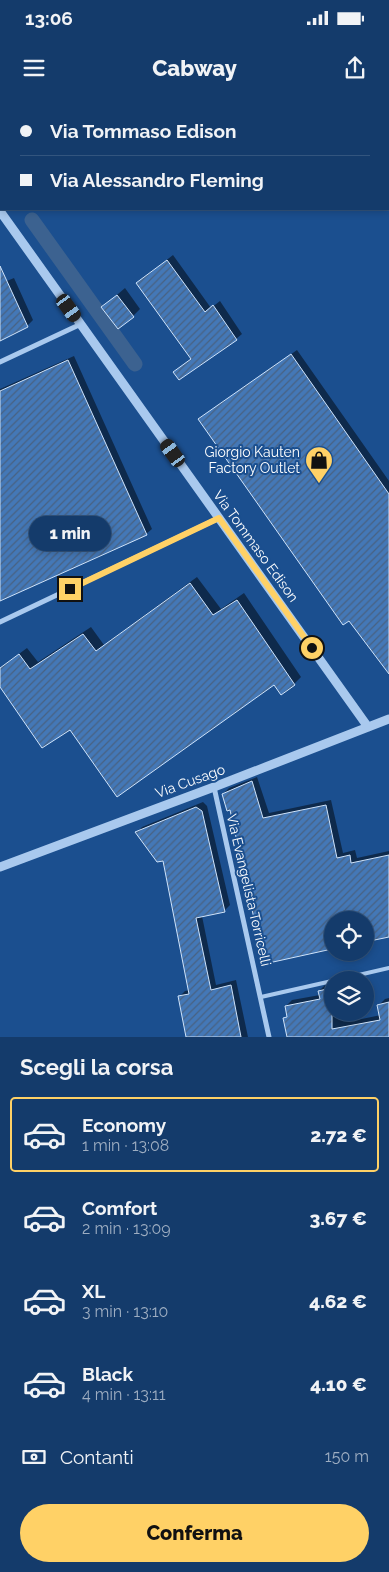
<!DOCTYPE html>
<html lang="it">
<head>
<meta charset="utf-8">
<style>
  body { margin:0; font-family:Raleway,sans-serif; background:#214673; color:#f1f3f6; height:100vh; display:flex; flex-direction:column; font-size:19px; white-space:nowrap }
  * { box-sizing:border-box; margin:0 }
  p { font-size:16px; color:#9dadc1 }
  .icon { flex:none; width:28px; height:28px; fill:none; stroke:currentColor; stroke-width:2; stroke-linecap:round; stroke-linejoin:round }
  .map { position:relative; height:937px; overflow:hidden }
  .drawer { display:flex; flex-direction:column; background:#143b6b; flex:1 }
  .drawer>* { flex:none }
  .banner { position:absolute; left:0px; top:0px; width:390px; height:110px; box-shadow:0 2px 8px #0003,0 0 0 1px #33557e; display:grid; align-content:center; height:110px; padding:0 20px; background:#143b6b }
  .fabs { position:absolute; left:324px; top:811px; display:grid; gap:10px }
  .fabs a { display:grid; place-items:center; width:50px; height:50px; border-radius:50%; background:#143b6b; box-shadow:0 2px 8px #0003,0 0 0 1px #33557e; font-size:25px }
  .end { position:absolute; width:22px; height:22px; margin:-11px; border:6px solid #ffd166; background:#111; box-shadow:0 0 0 2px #111 }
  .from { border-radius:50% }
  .bubble { position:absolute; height:35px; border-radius:18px; background:#143b6b; box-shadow:0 2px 8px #0003,0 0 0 1px #33557e; font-size:16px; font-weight:800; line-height:35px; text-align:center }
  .car { position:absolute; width:15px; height:30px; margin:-15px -8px; border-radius:6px; box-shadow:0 0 4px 1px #0007; background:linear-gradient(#222 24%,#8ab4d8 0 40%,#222 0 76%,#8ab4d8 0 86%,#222 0) }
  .banner b { display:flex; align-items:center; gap:18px; height:48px; font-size:19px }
  .banner b+b { border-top:1px solid #33557e }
  .banner i { width:12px; height:12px; background:#f1f3f6 }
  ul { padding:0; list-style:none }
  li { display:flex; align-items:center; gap:15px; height:75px; margin:0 10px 8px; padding:0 10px; border:2px solid transparent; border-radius:5px }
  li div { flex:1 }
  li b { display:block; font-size:19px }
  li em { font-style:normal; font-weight:800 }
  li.current { border-color:#ffd166 }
  li>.icon { width:45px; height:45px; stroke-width:1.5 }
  h2 { padding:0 20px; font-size:22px; line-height:60px }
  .pay { display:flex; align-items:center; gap:12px; height:55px; padding:0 20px; font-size:19px }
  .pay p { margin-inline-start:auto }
  .action { display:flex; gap:10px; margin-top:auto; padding:10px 20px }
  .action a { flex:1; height:58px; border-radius:30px; background:#ffd166; color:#111; font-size:20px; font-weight:800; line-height:58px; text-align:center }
  .status { display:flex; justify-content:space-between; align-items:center; height:35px; padding:0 25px; background:#143b6b; direction:ltr }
  .status svg { height:14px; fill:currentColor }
  header { display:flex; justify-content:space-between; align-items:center; height:65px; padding:0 20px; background:#143b6b; font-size:22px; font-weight:800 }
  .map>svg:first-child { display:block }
  .shadow { fill:#0007 }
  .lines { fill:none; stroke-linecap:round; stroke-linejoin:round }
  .canal { stroke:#3c6290; stroke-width:15 }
  .building { fill:url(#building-hatch); stroke:#cfe3fa }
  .service { stroke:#a9c9ee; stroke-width:4 }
  .minor { stroke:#a9c9ee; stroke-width:5 }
  .tertiary { stroke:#a9c9ee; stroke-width:9 }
  .route { stroke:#ffd166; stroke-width:6 }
  .labels { text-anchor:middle; stroke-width:4; stroke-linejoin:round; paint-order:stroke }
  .poi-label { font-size:14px; fill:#fff; stroke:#1b4f8f; text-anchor:end }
  .street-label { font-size:14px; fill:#fff; stroke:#1b4f8f }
</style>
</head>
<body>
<div class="status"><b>13:06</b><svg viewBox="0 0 49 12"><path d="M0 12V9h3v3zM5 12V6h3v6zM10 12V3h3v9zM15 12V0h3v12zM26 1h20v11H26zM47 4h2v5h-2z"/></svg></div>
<header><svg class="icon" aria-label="menu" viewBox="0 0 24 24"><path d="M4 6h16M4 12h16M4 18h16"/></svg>Cabway<svg class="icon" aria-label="share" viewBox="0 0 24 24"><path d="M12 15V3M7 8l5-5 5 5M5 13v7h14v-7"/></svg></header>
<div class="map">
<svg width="389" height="937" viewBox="0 0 389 937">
  <defs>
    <pattern id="building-hatch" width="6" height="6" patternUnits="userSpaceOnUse" patternTransform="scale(1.25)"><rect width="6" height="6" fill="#4478b7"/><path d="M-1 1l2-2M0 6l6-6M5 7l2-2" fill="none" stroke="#486282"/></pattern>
  </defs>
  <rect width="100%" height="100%" fill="#1b4f8f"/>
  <path class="shadow" d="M0,0h23l-1,1h-21v14l-1,1z
    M173,155l38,53 9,-7 22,33 -6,5 -44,20 -55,-76z
    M14,178l19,42 -6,6 -27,13v-60l2,4z
    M125,188l15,21 -7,7 -30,-9z
    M297,250l92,131v183l-189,-245 6,-5z
    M74,256l78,173 -6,5 -146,66v-211z
    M197,477l24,32 23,-16 57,84 -7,7 -13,9 -7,-10 -204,45 -70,-43v-17l27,-20 11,14 53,-35 13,18z
    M257,677l12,36 62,-13 12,53 12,-3 2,8 32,-7v85l-24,5v-21h-33v28l-67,15 -34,-154 -8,-15 6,-6z
    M203,702l4,4 23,99 -6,6 -22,5 14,69 20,-5 12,57h-60l-9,-40 6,-6 5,-1 -26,-131 -27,-26 5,-6z
    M332,884v28h18l2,9 29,-6 -2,-10 6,-6 4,-1v39h-100l-4,-19 3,-3 -2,-9 6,-6 28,-5 -1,-4 6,-6z"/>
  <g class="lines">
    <path class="canal" d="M32,120l103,144"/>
  </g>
  <path class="building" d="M167,160l38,52 8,-7 24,35 -58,40 -6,-8 18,-13 -55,-76z
    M0,166l28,61 -28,14z
    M117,195l17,22 -16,12 -17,-22z
    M291,254l98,140v180l-40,-53 -6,4 -145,-206z
    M68,260l79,175 -147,66v-210z
    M190,483l23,32 24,-15 58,85 -14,10 -7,-10 -157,112 -47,-67 -28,18 -42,-61v-19l19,-14 11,15 53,-35 13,17z
    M252,681l11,37 63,-13 11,53 13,-3 1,8 38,-8v82l-24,5v-22h-33v29l-68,15 -34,-154 -3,1 -5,-17z
    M196,707l6,4 23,101 -29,6 15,72 20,-5 10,52h-55l-8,-41 11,-2 -26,-133 -6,1 -22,-30z
    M332,888v41l48,-9 -3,-15 12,-3v35h-102l-4,-19 4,-1 -2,-11 35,-7 -2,-8z"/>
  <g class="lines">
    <path class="service" d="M337,880l52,-12
      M261,897l71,-16"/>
    <path class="minor" d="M0,262l81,-38
      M0,522l219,-104
      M214,687l55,250"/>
    <path class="tertiary" d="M0,111l368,516
      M0,767l214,-80 175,-68"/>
  </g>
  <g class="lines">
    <path class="route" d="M70,489l149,-71 93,130"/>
  </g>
  <defs>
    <g id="shop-pin" transform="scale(1.4375)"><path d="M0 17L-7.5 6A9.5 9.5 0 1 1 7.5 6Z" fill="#ffd166" stroke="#1b4f8f"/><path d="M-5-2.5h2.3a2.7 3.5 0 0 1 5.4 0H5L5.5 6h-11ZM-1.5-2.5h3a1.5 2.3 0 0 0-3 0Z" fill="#111"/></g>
  </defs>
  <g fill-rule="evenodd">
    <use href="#shop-pin" x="319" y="360"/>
  </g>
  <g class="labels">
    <g class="poi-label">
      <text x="300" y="357">Giorgio Kauten<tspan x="300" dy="16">Factory Outlet</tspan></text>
    </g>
    <g class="street-label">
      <text transform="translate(256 446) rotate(54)" y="5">Via Tommaso Edison</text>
      <text transform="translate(190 681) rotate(-20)" y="5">Via Cusago</text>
      <text transform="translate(249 790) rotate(77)" y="5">Via Evangelista Torricelli</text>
    </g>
  </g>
</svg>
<div class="fabs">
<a><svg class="icon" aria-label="locate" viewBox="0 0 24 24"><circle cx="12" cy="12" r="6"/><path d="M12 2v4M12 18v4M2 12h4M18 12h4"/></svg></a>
<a><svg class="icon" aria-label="layers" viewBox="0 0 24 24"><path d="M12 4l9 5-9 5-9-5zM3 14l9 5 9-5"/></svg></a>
</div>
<i class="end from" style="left:312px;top:548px"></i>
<i class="end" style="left:70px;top:489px"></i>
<div class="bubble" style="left:29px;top:416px;width:82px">1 min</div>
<i class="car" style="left:69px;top:208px;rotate:144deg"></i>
<i class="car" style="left:173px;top:353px;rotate:324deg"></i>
<div class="banner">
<b><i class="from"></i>Via Tommaso Edison</b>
<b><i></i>Via Alessandro Fleming</b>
</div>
</div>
<section class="drawer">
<h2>Scegli la corsa</h2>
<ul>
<li class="current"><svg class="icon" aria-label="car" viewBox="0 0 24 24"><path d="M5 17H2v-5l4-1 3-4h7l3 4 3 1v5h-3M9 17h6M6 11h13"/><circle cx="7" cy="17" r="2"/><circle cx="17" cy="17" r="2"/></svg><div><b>Economy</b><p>1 min · 13:08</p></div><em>2.72 €</em></li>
<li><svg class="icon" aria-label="car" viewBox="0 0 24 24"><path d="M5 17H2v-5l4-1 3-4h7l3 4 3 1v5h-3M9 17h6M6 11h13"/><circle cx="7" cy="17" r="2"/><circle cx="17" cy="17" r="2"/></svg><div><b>Comfort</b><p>2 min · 13:09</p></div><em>3.67 €</em></li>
<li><svg class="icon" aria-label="car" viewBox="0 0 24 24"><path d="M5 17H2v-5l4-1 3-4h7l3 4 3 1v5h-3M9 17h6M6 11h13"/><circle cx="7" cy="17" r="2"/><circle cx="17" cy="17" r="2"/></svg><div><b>XL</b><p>3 min · 13:10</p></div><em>4.62 €</em></li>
<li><svg class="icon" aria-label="car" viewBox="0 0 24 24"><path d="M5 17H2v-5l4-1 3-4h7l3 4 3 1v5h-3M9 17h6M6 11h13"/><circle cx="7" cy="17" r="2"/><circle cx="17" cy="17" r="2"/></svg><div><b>Black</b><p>4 min · 13:11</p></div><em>4.10 €</em></li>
</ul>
<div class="pay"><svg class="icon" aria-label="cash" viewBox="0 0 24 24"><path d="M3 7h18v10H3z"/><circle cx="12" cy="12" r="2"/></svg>Contanti<p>150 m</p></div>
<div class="action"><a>Conferma</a></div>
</section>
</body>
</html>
